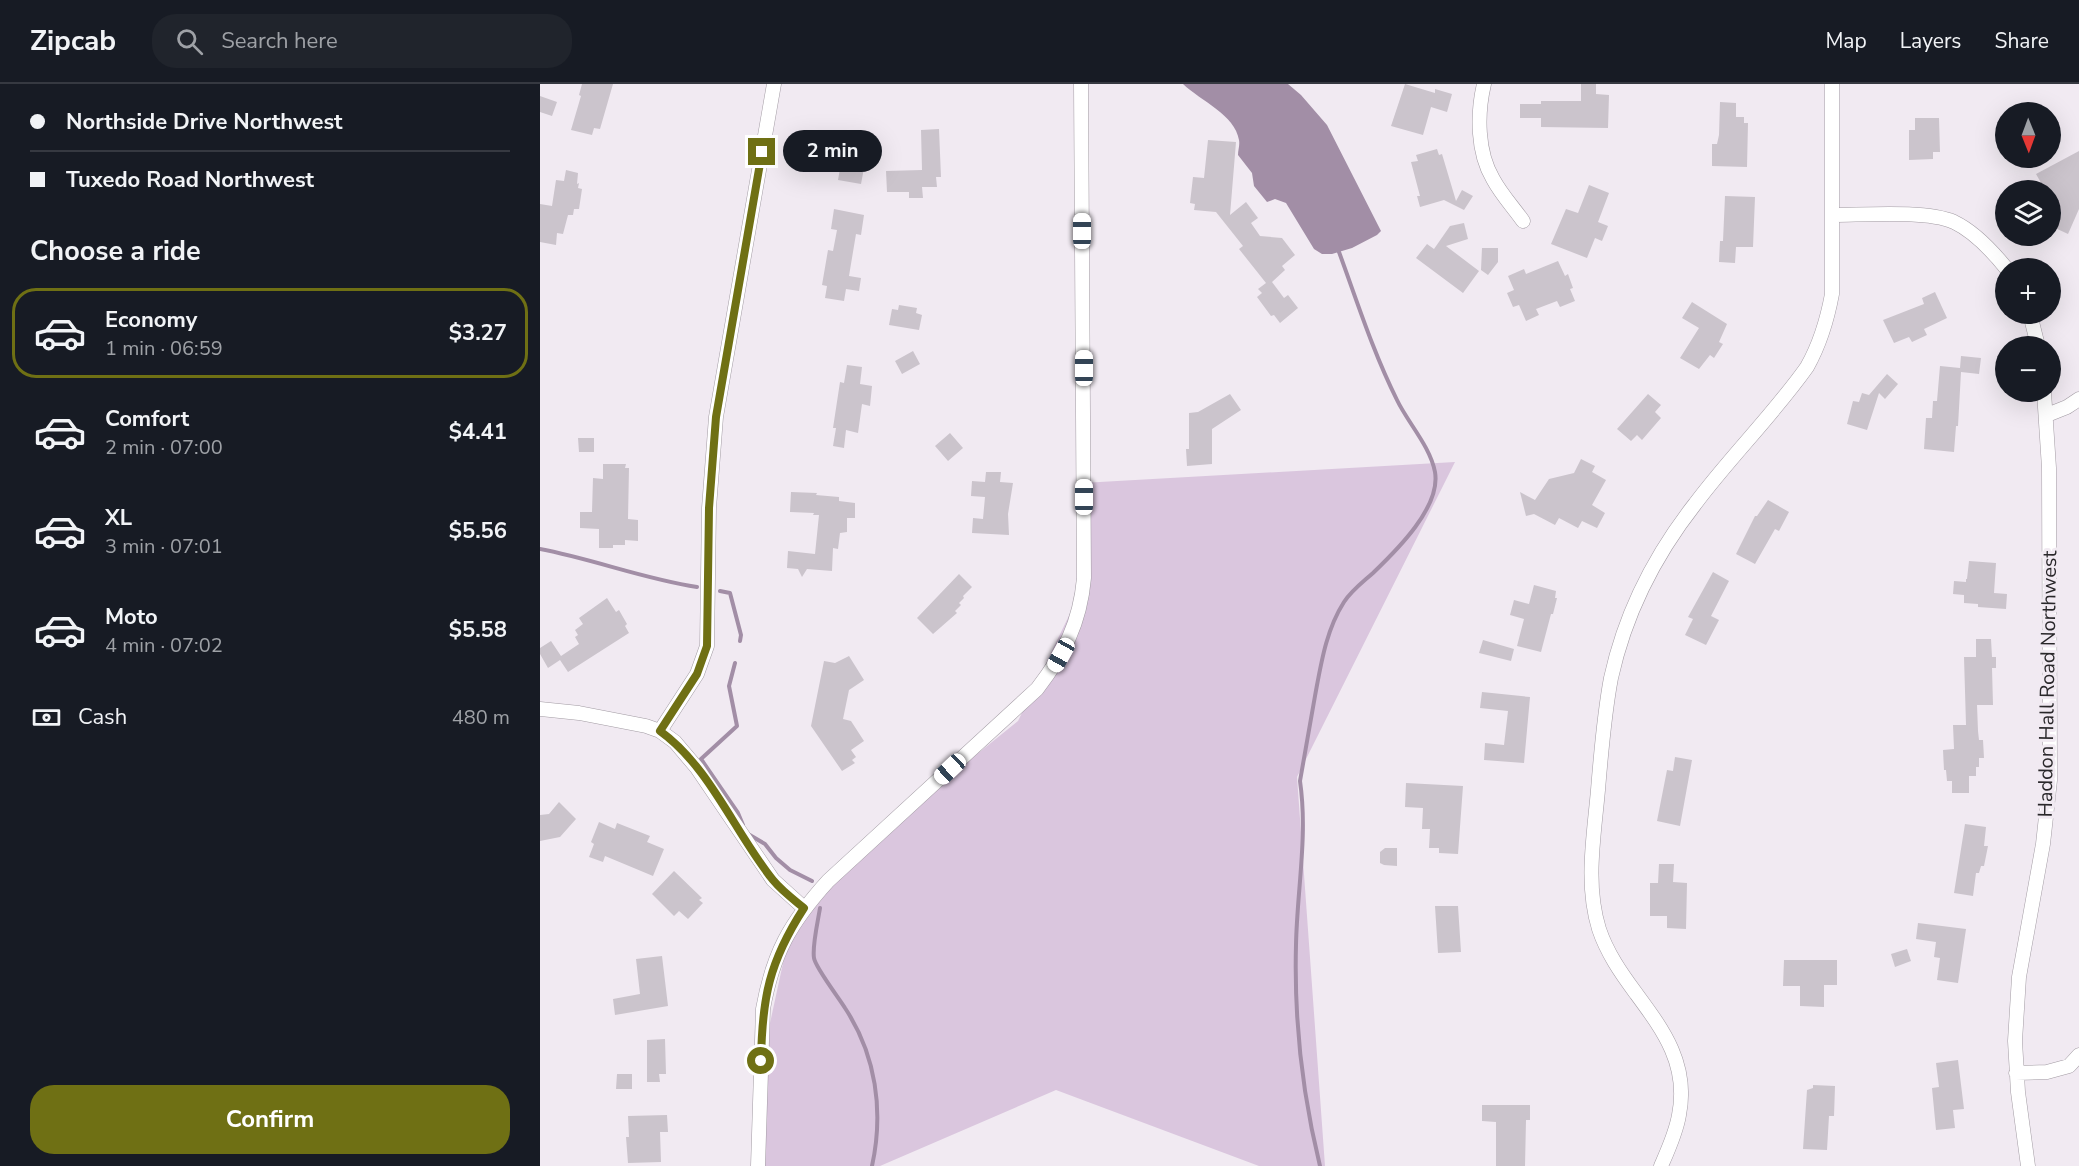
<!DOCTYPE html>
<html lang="en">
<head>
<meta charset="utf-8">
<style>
  body { margin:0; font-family:"Nunito Sans",sans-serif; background:#20242c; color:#f1f3f6; height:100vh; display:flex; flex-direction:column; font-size:22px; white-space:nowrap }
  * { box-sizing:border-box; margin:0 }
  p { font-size:20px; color:#9ea1a6 }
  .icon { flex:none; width:33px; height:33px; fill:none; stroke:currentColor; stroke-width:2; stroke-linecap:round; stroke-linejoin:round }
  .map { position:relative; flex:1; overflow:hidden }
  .drawer { display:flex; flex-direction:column; background:#171b24; width:540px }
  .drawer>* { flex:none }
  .guide { display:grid; align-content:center; height:132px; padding:0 30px; background:#171b24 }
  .needle { width:39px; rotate:179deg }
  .controls { position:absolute; left:1455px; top:18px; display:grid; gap:12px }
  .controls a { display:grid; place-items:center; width:66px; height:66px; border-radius:50%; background:#171b24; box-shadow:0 6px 24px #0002; font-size:30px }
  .end { position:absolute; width:27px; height:27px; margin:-14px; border:8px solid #6f7014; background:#fff; box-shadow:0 0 0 3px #fff }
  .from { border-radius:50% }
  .bubble { position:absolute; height:42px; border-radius:21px; background:#171b24; box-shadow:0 6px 24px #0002; font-size:20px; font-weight:700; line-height:42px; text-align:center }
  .car { position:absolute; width:18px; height:36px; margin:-18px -9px; border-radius:8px; box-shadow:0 0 4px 2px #0007; background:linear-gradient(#fff 24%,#345 0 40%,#fff 0 76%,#345 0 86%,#fff 0) }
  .guide b { display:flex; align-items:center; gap:21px; height:57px; font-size:22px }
  .guide b+b { border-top:2px solid #363941 }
  .guide i { width:15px; height:15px; background:#f1f3f6 }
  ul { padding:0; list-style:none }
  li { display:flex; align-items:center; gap:18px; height:90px; margin:0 12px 9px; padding:0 18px; border:3px solid transparent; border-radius:24px }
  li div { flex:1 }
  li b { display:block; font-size:22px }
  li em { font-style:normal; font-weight:700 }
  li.active { border-color:#6f7014 }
  li>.icon { width:54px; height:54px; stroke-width:1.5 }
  h2 { padding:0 30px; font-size:27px; line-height:72px }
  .pay { display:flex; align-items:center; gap:15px; height:66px; padding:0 30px; font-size:22px }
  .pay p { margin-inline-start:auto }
  .primary-button { display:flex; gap:12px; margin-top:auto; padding:12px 30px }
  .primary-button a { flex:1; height:69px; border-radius:24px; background:#6f7014; color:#fff; font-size:24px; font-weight:700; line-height:69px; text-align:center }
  header { display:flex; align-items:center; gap:36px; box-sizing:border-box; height:84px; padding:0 30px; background:#171b24; border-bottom:2px solid #363941 }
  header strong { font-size:28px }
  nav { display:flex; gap:33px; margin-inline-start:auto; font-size:21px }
  .search { width:420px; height:54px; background:#20242c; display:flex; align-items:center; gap:15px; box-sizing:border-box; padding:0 21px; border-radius:24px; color:#9ea1a6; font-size:22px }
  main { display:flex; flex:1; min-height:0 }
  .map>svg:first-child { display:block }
  .green { fill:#dac6de }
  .water { fill:#a28ea6 }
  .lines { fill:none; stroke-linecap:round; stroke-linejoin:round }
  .stream { stroke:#a28ea6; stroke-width:4 }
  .building { fill:#cbc4cc }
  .minor-casing { stroke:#a29ba3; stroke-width:15 }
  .minor { stroke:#fff; stroke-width:14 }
  .route { stroke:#6f7014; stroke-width:8 }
  .labels { text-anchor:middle; stroke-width:6; stroke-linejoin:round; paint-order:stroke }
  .street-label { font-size:20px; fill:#29272a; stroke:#f1eaf2 }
</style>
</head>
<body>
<header>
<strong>Zipcab</strong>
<div class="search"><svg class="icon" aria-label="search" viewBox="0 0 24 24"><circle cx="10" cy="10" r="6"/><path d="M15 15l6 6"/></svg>Search here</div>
<nav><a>Map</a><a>Layers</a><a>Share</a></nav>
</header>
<main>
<section class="drawer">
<div class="guide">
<b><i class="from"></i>Northside Drive Northwest</b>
<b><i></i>Tuxedo Road Northwest</b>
</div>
<h2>Choose a ride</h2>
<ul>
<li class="active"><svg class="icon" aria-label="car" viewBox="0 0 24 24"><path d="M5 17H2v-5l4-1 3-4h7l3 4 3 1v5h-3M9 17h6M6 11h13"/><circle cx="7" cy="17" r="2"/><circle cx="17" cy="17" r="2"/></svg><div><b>Economy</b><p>1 min · 06:59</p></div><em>$3.27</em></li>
<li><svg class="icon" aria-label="car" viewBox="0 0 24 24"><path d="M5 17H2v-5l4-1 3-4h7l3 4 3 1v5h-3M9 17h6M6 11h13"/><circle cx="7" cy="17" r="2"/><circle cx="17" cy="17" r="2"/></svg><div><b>Comfort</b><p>2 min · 07:00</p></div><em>$4.41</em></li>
<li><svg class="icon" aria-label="car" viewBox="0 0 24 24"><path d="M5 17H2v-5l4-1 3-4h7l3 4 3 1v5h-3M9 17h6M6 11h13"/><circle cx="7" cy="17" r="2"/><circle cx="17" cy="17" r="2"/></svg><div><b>XL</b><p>3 min · 07:01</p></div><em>$5.56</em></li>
<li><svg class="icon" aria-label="car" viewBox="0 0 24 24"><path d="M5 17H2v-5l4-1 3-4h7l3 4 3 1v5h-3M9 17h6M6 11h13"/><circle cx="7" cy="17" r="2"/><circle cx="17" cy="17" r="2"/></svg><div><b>Moto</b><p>4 min · 07:02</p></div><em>$5.58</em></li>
</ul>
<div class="pay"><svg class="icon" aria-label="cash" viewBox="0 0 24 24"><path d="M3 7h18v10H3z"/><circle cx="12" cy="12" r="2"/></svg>Cash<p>480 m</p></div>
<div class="primary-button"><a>Confirm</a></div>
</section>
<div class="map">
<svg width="1539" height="1082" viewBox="0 0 1539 1082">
  <rect width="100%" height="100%" fill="#f1eaf2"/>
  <path class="green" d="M915,378l-158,315 28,389h-66l-203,-76 -176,76h-122l-2,-78 35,-162 91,-95 136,-110 60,-124 4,-114z"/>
  <path class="water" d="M643,0h105l13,11 26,30 54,106 -4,4 -25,13 -20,6h-10l-8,-5 -28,-46 -11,-4 -8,3 -13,-16 -2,-13 -14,-18c0,-5 2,-10 1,-15 -4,-25 -38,-39 -56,-56z"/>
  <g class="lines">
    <path class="stream" d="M0,465c53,10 104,30 157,38
      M180,507l10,2 11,42 -1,6
      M195,579l-6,23 8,40 -36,33 37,54 5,12
      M208,750l17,10 11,14 14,12 22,11
      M280,824c-2,13 -8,38 -6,50 1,9 25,40 31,50 31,47 39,103 27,158
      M780,1082c-18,-73 -26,-146 -24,-221 1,-55 12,-109 4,-164 5,-28 10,-56 15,-85 6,-32 11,-66 29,-94 8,-12 19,-20 29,-29 24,-23 68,-66 62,-101 -5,-26 -27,-49 -38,-72 -24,-48 -40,-99 -58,-148"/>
  </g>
  <path class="building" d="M42,0h31l-13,45 -6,-1 -2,7 -21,-5 10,-34 -2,-1z
    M865,0l30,9v-4l17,5 -5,18 -16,-5 -8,28 -32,-9z
    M1041,0h15v10l13,1 -1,33 -67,-1v-9h-21v-14h21v-3h40z
    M0,12l17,6 -5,14 -12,-4z
    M1180,18l16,1v14h8v6h4l-1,44 -35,-1v-22h5l2,-9z
    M1375,34h24l1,34h-7v7l-24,1v-30h6z
    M399,45l2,48h-5l1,10h-15l1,11h-14v-6h-22l-1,-21 36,-1 -1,-40z
    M668,56l28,2 -6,73 16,-13 12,16 -7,5 9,13 22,2 13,17 -13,11 3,4 -13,12 12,16 4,-3 10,13 -18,15 -6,-8 -3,1 -14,-19 5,-4 -4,-4 8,-6 -27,-34 4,-3 -27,-34 -22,-2 1,-6 -5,-1 3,-26 11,1z
    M897,65l2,6 3,-1 14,47 6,-11 11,6 -9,14 -20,-10 -24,7 -3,-11h3l-9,-34 7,-1 -2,-6z
    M1539,67v58l-11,25 -15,-7 5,-12 -8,-13v-12h-5l-9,-16z
    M301,79l23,5 -3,16 -23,-4z
    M26,86l12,3 -1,11 2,-1 -1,5 4,1 -3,20h-5l-1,6h-5l-5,19 -6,-1 -1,12 -16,-3v-38l12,2 4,-26 8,1z
    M1049,101l20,8 -11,29 10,4 -6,15 -7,-3 -8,20 -36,-14 15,-35 12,4z
    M1185,112l30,1 -2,50h-17l-1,16 -16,-1 1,-21h3z
    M294,125l30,6 -3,20 -5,-1 -7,42 12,2 -2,13 -13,-2 -2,12 -19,-3 2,-12 -5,-1 6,-35 5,1 4,-21 -6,-1z
    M924,139l4,16 -22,7 33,25 -16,22 -47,-35 11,-14 7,5 16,-23z
    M942,164h16v14l-10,13 -7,-5z
    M1018,177l7,15 3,-2 5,14 -3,1 5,12 -15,6 -3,-6 -21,8 3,6 -13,6 -7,-16 -6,2 -6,-14 7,-3 -6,-14 16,-7 2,5z
    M1395,208l12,26 -23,11 3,6 -15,7 -3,-5 -15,6 -11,-23 41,-16 -2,-6z
    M1152,218l35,22 -8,18 4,2 -9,14 -4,-3 -11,14 -19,-11 19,-30 -17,-10z
    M359,221l18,3 -1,5 6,2 -3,15 -30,-5 3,-16 6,1z
    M373,267l7,13 -18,10 -7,-13z
    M1421,272l20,2 -2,16 -18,-2 -3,54h-2l-2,26 -30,-3 2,-31h6l1,-17h4l3,-35 20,2z
    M307,281l15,2 -2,17 12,2 -2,20 -8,-2 -4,29 -12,-3 -2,18 -11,-2 3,-18h-3l7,-46 4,1z
    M1347,290l11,10 -13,15 -6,-6 -12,37 -20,-6 6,-23 6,1 3,-9 7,2z
    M690,310l11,16 -29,19v35l-25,2 -1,-17h3v-36l9,-1z
    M1108,310l13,11 -6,7 6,6 -19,22 -5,-5 -6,6 -14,-12z
    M410,349l13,15 -15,13 -13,-15z
    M38,354h16v14h-15z
    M1041,375l14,7 -3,6 14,8 -14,25 13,8 -8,15 -15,-7 -4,7 -19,-10 -4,7 -21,-11 -8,2 -6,-24 15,8 14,-21 25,-6z
    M63,380h23l-1,4h4l-1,51 10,1v21l-13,-1v5h-12v3h-14v-19l-19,-1v-16h12l1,-34 10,1z
    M446,388h15l-1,10 13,1 -5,31 1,21 -37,-2 1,-15 10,1 2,-22 -14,-1 1,-15 13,1z
    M251,408l26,1 -1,2 23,2v4l16,2v15h-8v14l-7,1 -2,16 -5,-1 -1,23 -25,-2 -5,8 -4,-8 -11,-1 1,-17 27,3 4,-39h-6l1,-2 -24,-1z
    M1228,416l21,12 -10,19 -4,-2 -20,35 -19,-10 19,-38h2z
    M1429,477l27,2 -2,30 13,1 -1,15 -28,-2v-3l-14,-1v-8l-11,-1 1,-13 12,1v-3h1z
    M1173,488l16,9 -18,35 8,4 -13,25 -21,-10 8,-16 -5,-2z
    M419,490l13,13 -9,9 1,2 -5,5 2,2 -6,6 2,2 -24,21 -16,-16z
    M994,501l22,6 -1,7h2l-4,16h-2l-10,38 -24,-6 7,-27 -14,-4 4,-15 15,4z
    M67,514l9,14 3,-2 8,14 -2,2 4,7 -61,39 -8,-12 -12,8 -8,-14v-6l11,-7 10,15 18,-12 -4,-7 3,-2 -3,-5 8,-6 -4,-6z
    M1436,555h15l1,18h4v11h-4l1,37h-16l1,26 1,9h4l1,18h-5v9h-3v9h-7v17h-17v-12h-5l-1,-11h-2l-1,-20 11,-1 -1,-24h13l-2,-68h12z
    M943,556l31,9 -3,12 -32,-8z
    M309,572l15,24 -15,10 -6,29 8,2 13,20 -13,9 5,7 -4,3 3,3 -13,8 -31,-45 13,-65 11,2z
    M942,608l48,5 -6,66 -40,-3 1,-17 19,2 4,-34 -28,-3z
    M1135,673l17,3 -12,66 -23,-5 10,-51 6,1z
    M866,699l57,3 -5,68 -19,-1v-5h-10l1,-19h-8l1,-21 -18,-1z
    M19,718l17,17 -16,18 -20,4v-26l9,-1z
    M59,738l16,7 2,-6 33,13 -3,6 17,7 -11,27 -48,-20 -2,6 -14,-5 5,-13 -3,-2z
    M1425,740l21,3 -2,19h4l-4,20h-3l-2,7h-3l-3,23 -19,-3z
    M845,764h12v18l-13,-1 -4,-2v-11z
    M1119,780h15l-1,18 14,1 -1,46 -19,-1v-12h-17v-33h8z
    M134,787l28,27 -3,2 4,3 -15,16 -9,-8 -5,5 -22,-22z
    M895,822h23l3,46 -23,1z
    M1378,839l48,6 -8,54 -21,-3 3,-22 -6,-1 2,-15 -20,-3z
    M1367,865l4,12 -16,6 -4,-13z
    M122,872l6,50 -53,9 -2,-16 27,-5 -4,-35z
    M1244,876h53v25h-13v22l-24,-1v-20h-17z
    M125,955l1,35h-7l1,8h-13v-42z
    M1418,976l6,49 -11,1 2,18 -19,2 -4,-42 7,-1 -3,-24z
    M77,990h15v15h-16z
    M1273,1001l22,1 -1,30h-5l-2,34 -24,-1 4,-59 6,-2z
    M942,1021h48v15h-4l-1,46h-29v-44l-14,-1z
    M127,1031l1,17h-8l1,30 -33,1 -2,-26h3l-1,-21z"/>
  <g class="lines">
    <g class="minor-casing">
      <path id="minor" d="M944,0c-7,30 -7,68 9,95 8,15 20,28 30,42
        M1293,131c31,0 93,-5 121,7 19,9 39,30 52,46
        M1490,230l8,32
        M1507,331l20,-8 12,-8
        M0,625l39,4 67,13 14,5 15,11 22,26 76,112 31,28
        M120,647l37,-57 10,-28 2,-138 7,-91 58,-333
        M1476,989l31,-1 22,-6 10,-11
        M218,1082l5,-157c10,-56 27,-86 65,-128l209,-192c27,-35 43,-66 47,-111l-3,-494
        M1121,1082c7,-16 15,-33 18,-51 10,-51 -16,-85 -44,-123 -14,-19 -28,-39 -36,-63 -14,-45 -5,-93 -1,-139 3,-37 6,-75 13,-112 14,-64 44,-123 84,-174 35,-47 78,-89 112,-137 13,-23 20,-46 25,-73v-210
        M1488,1082l-10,-74 -3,-51 4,-64 24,-133 7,-64 -1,-312 -5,-76"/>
    </g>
    <use href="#minor" class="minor"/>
  </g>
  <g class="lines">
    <path class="route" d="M221,977c1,-63 8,-99 43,-153 -11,-9 -22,-17 -31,-28 -38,-47 -63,-113 -113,-149l37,-57 10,-28 2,-138 7,-91 46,-265"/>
  </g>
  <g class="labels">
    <g class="street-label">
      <text transform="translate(1507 600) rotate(-89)" y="7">Haddon Hall Road Northwest</text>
    </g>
  </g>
</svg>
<div class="controls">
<a><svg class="needle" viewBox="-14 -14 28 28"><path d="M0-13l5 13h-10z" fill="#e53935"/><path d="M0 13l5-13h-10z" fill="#9ea1a6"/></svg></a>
<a><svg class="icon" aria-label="layers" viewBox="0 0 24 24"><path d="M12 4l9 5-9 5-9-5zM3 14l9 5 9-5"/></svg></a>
<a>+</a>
<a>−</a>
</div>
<i class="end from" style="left:221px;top:977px"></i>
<i class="end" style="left:222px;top:68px"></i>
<div class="bubble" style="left:243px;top:46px;width:99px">2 min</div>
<i class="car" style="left:542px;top:147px;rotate:0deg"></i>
<i class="car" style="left:544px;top:284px;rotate:0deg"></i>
<i class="car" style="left:544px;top:413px;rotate:0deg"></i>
<i class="car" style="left:521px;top:571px;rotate:209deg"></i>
<i class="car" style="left:410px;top:685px;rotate:227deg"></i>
</div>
</main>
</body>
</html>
